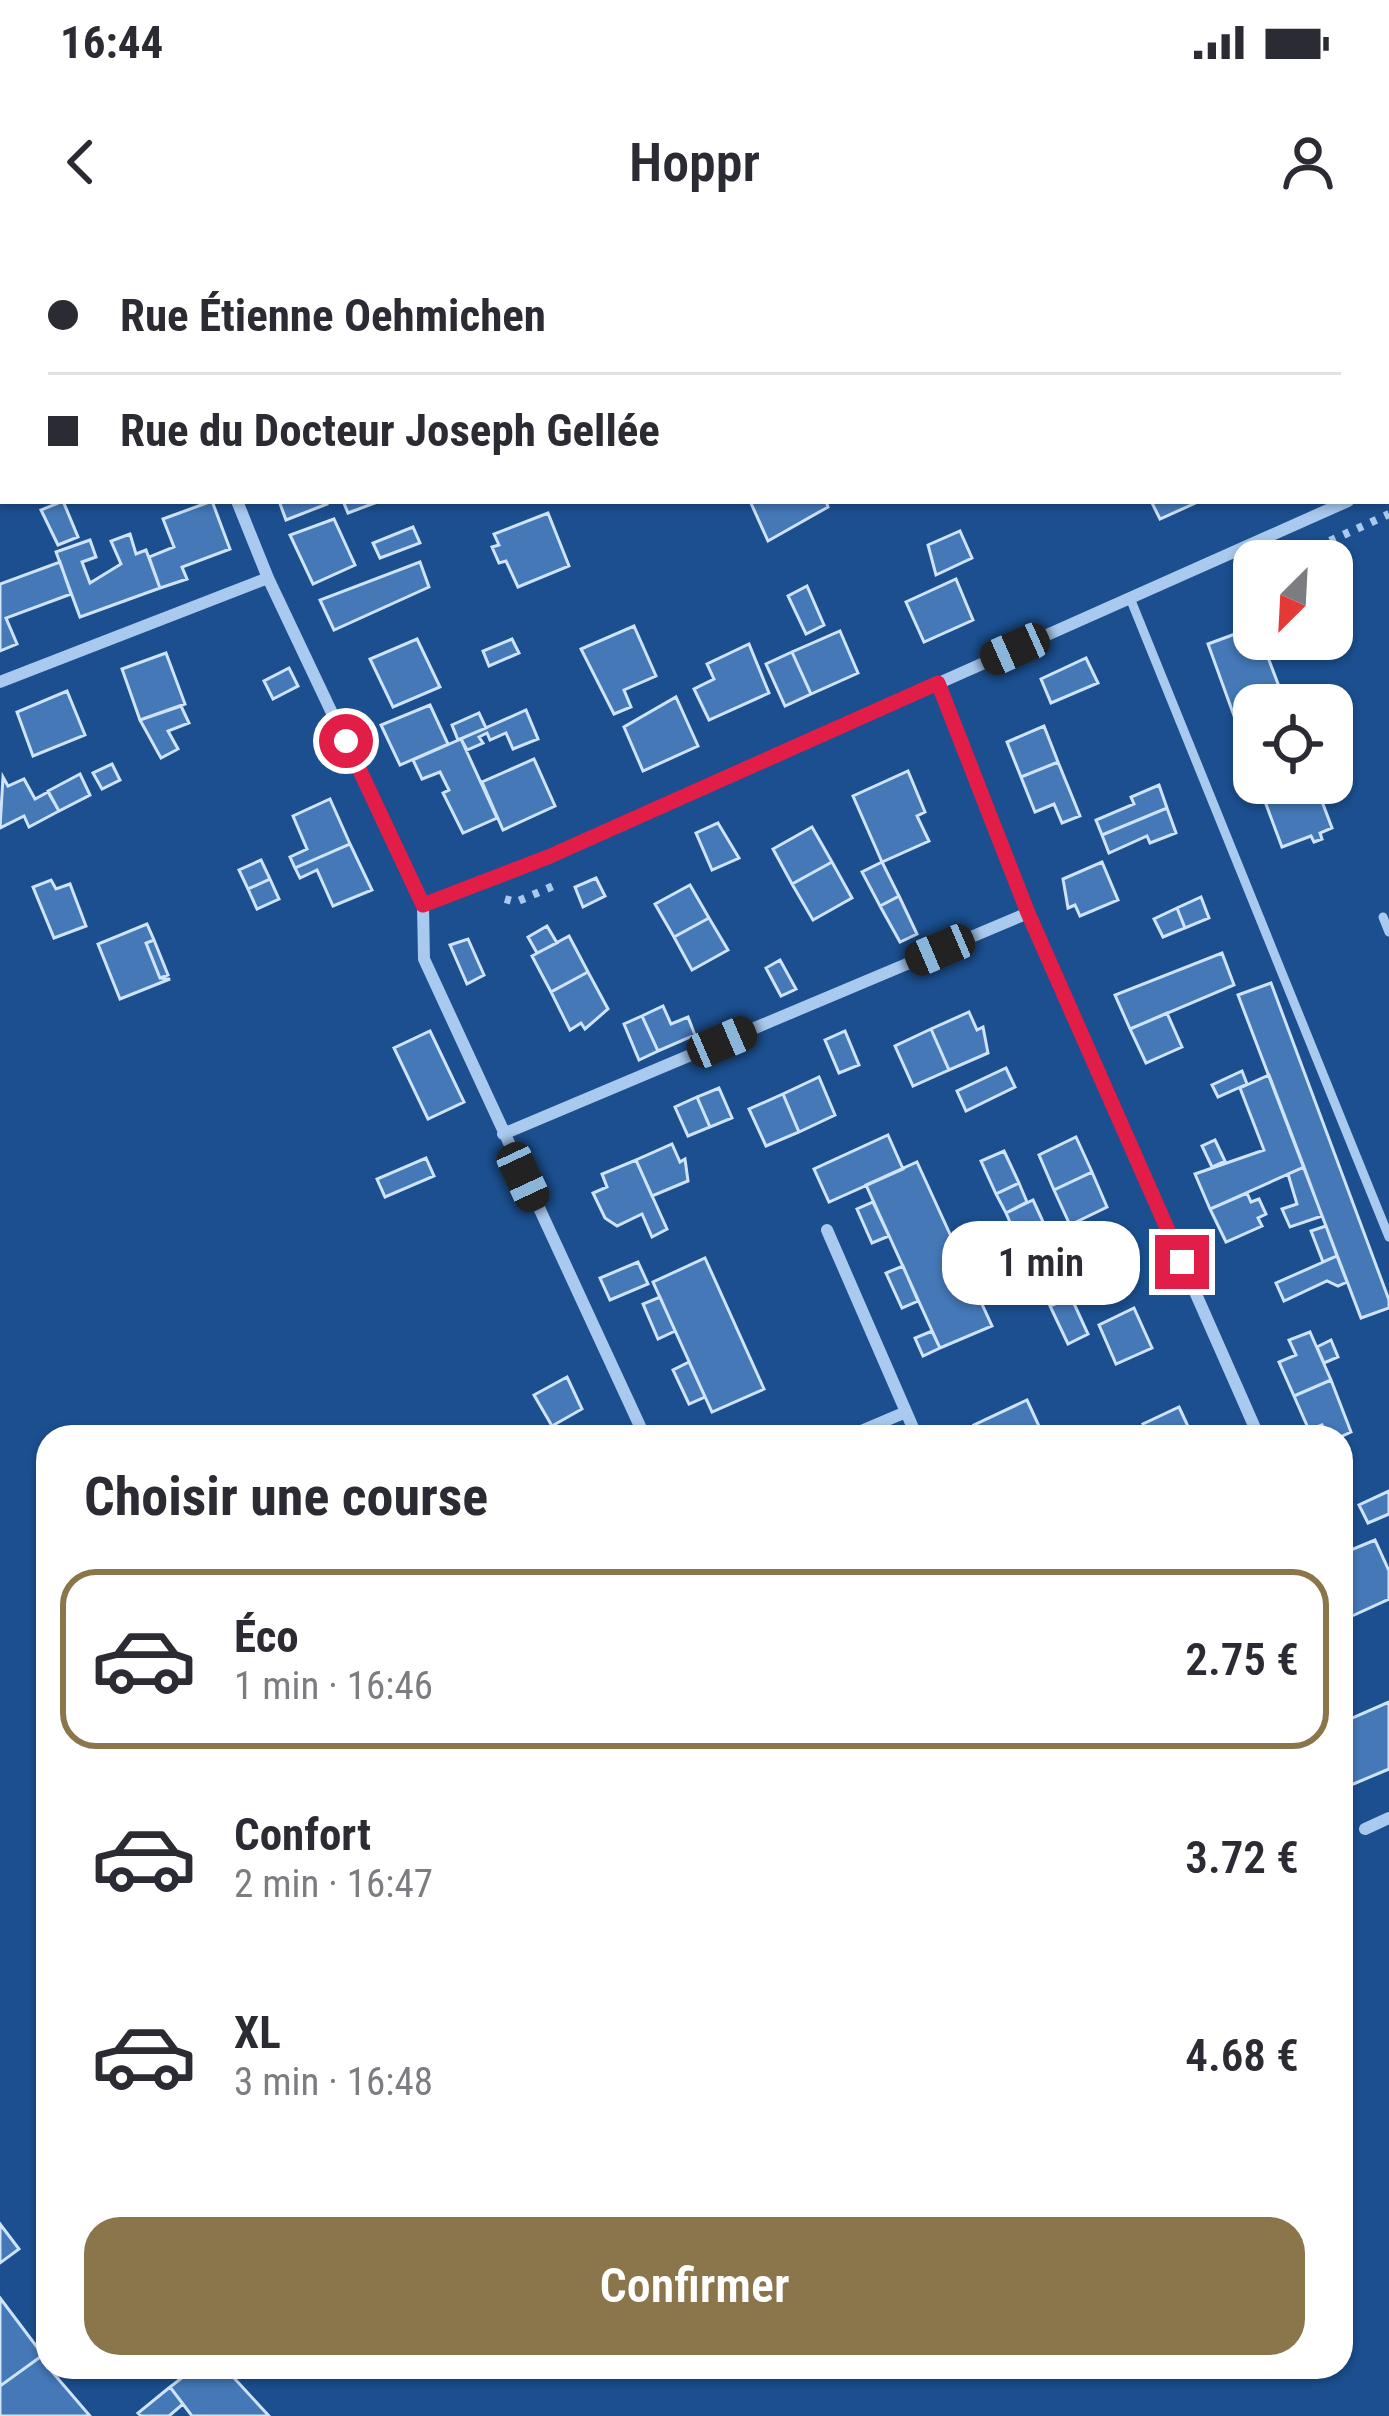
<!DOCTYPE html>
<html lang="fr">
<head>
<meta charset="utf-8">
<style>
  body { margin:0; font-family:"Roboto Condensed",sans-serif; background:#f2f2f3; color:#2b2b33; height:100vh; display:flex; flex-direction:column; font-size:45px; white-space:nowrap }
  * { box-sizing:border-box; margin:0 }
  p { font-size:39px; color:#7c7c81 }
  .icon { flex:none; width:66px; height:66px; fill:none; stroke:currentColor; stroke-width:2; stroke-linecap:round; stroke-linejoin:round }
  .map { position:relative; flex:1; overflow:hidden }
  .drawer { position:absolute; left:36px; top:1185px; width:1317px; height:954px; display:flex; flex-direction:column; background:#fff; border-radius:36px; box-shadow:0 3px 9px #0004 }
  .drawer>* { flex:none }
  .banner { position:absolute; left:0px; top:0px; width:1389px; height:264px; box-shadow:0 3px 9px #0004; display:grid; align-content:center; height:264px; padding:0 48px; background:#fff }
  .needle { width:78px; rotate:204deg }
  .controls { position:absolute; left:1233px; top:300px; display:grid; gap:24px }
  .controls a { display:grid; place-items:center; width:120px; height:120px; border-radius:24px; background:#fff; box-shadow:0 3px 9px #0004; font-size:60px }
  .end { position:absolute; width:54px; height:54px; margin:-27px; border:15px solid #e11d48; background:#fff; box-shadow:0 0 0 6px #fff }
  .from { border-radius:50% }
  .bubble { position:absolute; height:84px; border-radius:36px; background:#fff; box-shadow:0 3px 9px #0004; font-size:39px; font-weight:600; line-height:84px; text-align:center }
  .car { position:absolute; width:36px; height:72px; margin:-36px -18px; border-radius:15px; box-shadow:0 0 9px 3px #0007; background:linear-gradient(#222 24%,#8ab4d8 0 40%,#222 0 76%,#8ab4d8 0 86%,#222 0) }
  .banner b { display:flex; align-items:center; gap:42px; height:114px; font-size:45px }
  .banner b+b { border-top:3px solid #e1e1e2 }
  .banner i { width:30px; height:30px; background:#2b2b33 }
  ul { padding:0; list-style:none }
  li { display:flex; align-items:center; gap:36px; height:180px; margin:0 24px 18px; padding:0 24px; border:6px solid transparent; border-radius:36px }
  li div { flex:1 }
  li b { display:block; font-size:45px }
  li em { font-style:normal; font-weight:600 }
  li.current { border-color:#8a764a }
  li>.icon { width:108px; height:108px; stroke-width:1.5 }
  h2 { padding:0 48px; font-size:54px; line-height:144px }
  .primary-button { display:flex; gap:24px; margin-top:auto; padding:24px 48px }
  .primary-button a { flex:1; height:138px; border-radius:36px; background:#8a764a; color:#fff; font-size:48px; font-weight:600; line-height:138px; text-align:center }
  .status { display:flex; justify-content:space-between; align-items:center; height:84px; padding:0 60px; background:#fff; direction:ltr }
  .status svg { height:33px; fill:currentColor }
  header { display:flex; justify-content:space-between; align-items:center; height:156px; padding:0 48px; background:#fff; font-size:54px; font-weight:600 }
  .map>svg:first-child { display:block }
  .building { fill:#4478b7; stroke:#cfe3fa; stroke-width:3 }
  .lines { fill:none; stroke-linecap:round; stroke-linejoin:round }
  .path { stroke:#a9c9ee; stroke-width:8; stroke-dasharray:6 9; stroke-linecap:butt }
  .service { stroke:#a9c9ee; stroke-width:9 }
  .minor { stroke:#a9c9ee; stroke-width:12 }
  .route { stroke:#e11d48; stroke-width:15 }
</style>
</head>
<body>
<div class="status"><b>16:44</b><svg viewBox="0 0 49 12"><path d="M0 12V9h3v3zM5 12V6h3v6zM10 12V3h3v9zM15 12V0h3v12zM26 1h20v11H26zM47 4h2v5h-2z"/></svg></div>
<header><svg class="icon" aria-label="back" viewBox="0 0 24 24"><path d="M15 5l-7 7 7 7"/></svg>Hoppr<svg class="icon" aria-label="person" viewBox="0 0 24 24"><circle cx="12" cy="8" r="4"/><path d="M4 21q1-7 8-7t8 7"/></svg></header>
<div class="map">
<svg width="1389" height="2176" viewBox="0 0 1389 2176">
  <rect width="100%" height="100%" fill="#1b4f8f"/>
  <path class="building" d="M0,0h128l-125,3 -3,55z
    M751,0h135l-141,3z
    M63,261l15,36 -20,8 -17,-35z
    M212,261l18,48 -48,18 5,12 -27,9 -11,-31 25,-10 -11,-28z
    M279,261h47l1,3 -41,16z
    M343,261h37l-32,12z
    M750,261h76l2,6 -60,34z
    M1151,261h49l-40,18z
    M548,273l21,53 -51,21 -12,-26 -7,2 -7,-16 7,-2 -5,-11z
    M334,279l21,46 -42,19 -23,-49z
    M413,287l7,16 -40,15 -7,-15z
    M960,291l12,27 -36,17 -8,-30z
    M130,294l6,20 10,-4 14,38 -80,29 -24,-65 34,-12 6,17 -14,5 8,21 31,-19 -10,-23z
    M60,322l11,32 -65,24 11,26 -17,7v-67z
    M420,322l9,25 -95,43 -14,-30z
    M956,339l17,41 -49,22 -18,-40z
    M807,346l17,39 -18,9 -18,-38z
    M634,386l22,50 -32,14 7,17 -17,7 -33,-65z
    M1254,387v12h7l25,66h-32v66l-46,-127z
    M840,391l18,42 -47,21 -19,-42z
    M417,399l23,48 -47,20 -23,-48z
    M512,399l7,14 -30,13 -6,-15z
    M749,404l20,49 -60,27 -15,-31 20,-10 -7,-15z
    M792,412l19,42 -26,12 -19,-42z
    M166,413l19,51 -45,16 -18,-51z
    M1086,418l12,25 -47,20 -10,-24z
    M289,428l9,18 -25,13 -9,-18z
    M67,451l18,44 -52,21 -16,-44z
    M676,457l22,49 -55,25 -19,-44z
    M430,465l18,39 -48,21 -19,-40z
    M181,466l8,17 -21,8 10,18 -17,9 -21,-38z
    M526,470l12,29 -25,10 -7,-16 -16,7 -3,-7 -8,4 4,6 -16,7 -6,-11z
    M479,473l7,15 -28,12 -6,-15z
    M1044,486l14,36 -37,15 -14,-35z
    M461,499l36,79 -34,15 -20,-40 6,-3 -9,-18 -18,7 -9,-19z
    M534,519l21,47 -52,24 -21,-48z
    M1058,522l22,54 -18,7 -8,-19 -19,8 -14,-35z
    M112,524l8,16 -18,9 -9,-16z
    M908,531l17,41 -8,4 12,25 -47,21 -29,-66z
    M80,534l10,21 -31,16 -11,-20z
    M3,537l5,9 16,-7 11,20 13,-7 11,19 -30,16 -5,-11 -24,12z
    M1258,543h57l17,45 -12,5 2,6 -8,3 -3,-6 -29,11z
    M1159,545l8,23 -65,27 -6,-15 38,-16 -3,-7z
    M330,559l20,45 -55,24 -5,-11 17,-8 -14,-33z
    M1167,568l9,25 -26,10 -3,-7 -38,17 -7,-18z
    M718,583l21,35 -27,12 -16,-37z
    M812,587l20,35 -40,22 -19,-35z
    M350,604l22,46 -39,16 -16,-36 -17,8 -5,-10z
    M261,620l9,19 -22,10 -9,-19z
    M832,622l20,36 -39,22 -21,-36z
    M882,622l17,34 -19,10 -18,-34z
    M1102,622l16,38 -38,16 -5,-11 -7,3 -5,-29z
    M596,638l9,18 -22,11 -8,-20z
    M270,639l9,20 -22,10 -9,-20z
    M51,640l5,9 14,-5 16,42 -32,12 -21,-51z
    M690,645l19,33 -35,19 -19,-33z
    M899,656l18,38 -17,8 -20,-36z
    M1201,657l8,21 -24,10 -8,-20z
    M1177,668l8,20 -22,9 -9,-18z
    M709,678l19,32 -36,20 -18,-33z
    M147,684l7,16 -8,3 14,35 10,1 -50,20 -22,-55z
    M547,686l10,17 -20,10 -9,-16z
    M569,696l19,36 -37,20 -19,-36z
    M468,699l16,36 -17,9 -17,-39z
    M154,700l14,35 -8,3 -14,-35z
    M1222,713l12,32 -104,44 -15,-34z
    M780,720l16,29 -15,7 -15,-28z
    M588,732l20,37 -23,20 -4,-6 -11,7 -19,-38z
    M1271,743l118,317v8l-28,10 -123,-323z
    M663,766l8,18 17,-7 7,18 -37,16 -16,-35z
    M969,772l8,18 6,-3 5,26 -39,17 -18,-41z
    M1167,773l15,34 -36,16 -16,-34z
    M642,776l16,35 -19,9 -15,-36z
    M931,789l18,41 -36,16 -18,-40z
    M430,791l34,71 -36,17 -34,-71z
    M845,791l14,34 -20,8 -14,-33z
    M1006,828l9,19 -49,24 -9,-20z
    M1242,831l5,13 -29,13 -6,-12z
    M1269,835l35,92 -94,42 -15,-35 69,-24 -24,-62z
    M819,837l16,38 -36,17 -16,-38z
    M719,848l13,30 -22,9 -13,-30z
    M783,854l16,38 -33,14 -17,-37z
    M697,857l13,30 -22,9 -13,-29z
    M888,895l15,34 -74,33 -15,-33z
    M1076,897l16,35 -38,18 -15,-35z
    M1215,900l10,21 -13,6 -10,-21z
    M672,904l8,18 5,-3 3,22 -36,15 -16,-36z
    M1004,911l15,32 -23,11 -15,-33z
    M426,918l8,18 -49,21 -8,-18z
    M636,920l31,69 -15,8 -10,-23 -25,12 -12,-8 -12,-25 14,-6 -5,-13z
    M917,922l75,164 -52,22 -74,-163z
    M1304,927l18,49 -32,11 -8,-18 15,-5 -9,-30z
    M1092,932l15,35 -37,18 -16,-35z
    M1019,943l8,19 -21,11 -10,-19z
    M1247,953l4,9 8,-3 7,15 -8,4 4,8 -36,16 -16,-33z
    M1033,960l18,39 -28,12 -17,-38z
    M873,962l16,34 -17,7 -15,-34z
    M1326,986l11,30 -14,6 -12,-31z
    M1053,998l7,15 -27,13 -7,-16z
    M1337,1016l10,26 -9,4 -11,-5 -43,20 -8,-18z
    M705,1018l59,131 -52,23 -59,-130z
    M638,1022l10,22 -38,16 -10,-22z
    M903,1026l15,35 -16,7 -16,-35z
    M660,1057l15,34 -17,8 -15,-35z
    M1071,1057l17,37 -20,10 -18,-38z
    M1134,1068l18,40 -36,16 -17,-39z
    M932,1091l8,17 -17,8 -8,-18z
    M1310,1092l21,48 -37,16 -15,-34 17,-7 -7,-15z
    M1331,1100l7,17 -14,6 -7,-16z
    M689,1122l16,35 -16,7 -16,-34z
    M567,1137l15,32 -30,17 -18,-31z
    M1331,1140l20,52 -11,5h-12l-6,-12 -13,5 -15,-34z
    M1027,1160l17,37h-64l-6,-12z
    M1179,1167l14,30h-44l-6,-13z
    M1389,1251v23l-21,9 -9,-18z
    M1375,1300l14,31v28l-48,22v-67z
    M1389,1462v67l-38,16 -10,-24v-38z
    M0,1984l19,25 -19,14z
    M0,2058l43,57 -43,31z
    M43,2115l5,12 42,49h-90v-30z
    M196,2127h28l45,49h-77l-22,-29z
    M170,2147l13,17 -14,12h-28l-3,-3z"/>
  <g class="lines">
    <path class="path" d="M1330,301l59,-27
      M505,659l11,3 42,-18"/>
    <path class="service" d="M1130,358l259,639
      M1383,677l6,15"/>
    <path class="minor" d="M1326,0l2,3
      M229,3l1,-3
      M1386,162l3,8
      M1386,245l3,-1
      M237,261l31,77
      M0,442l268,-104 155,327 1,54 221,478
      M938,443l90,230 231,524
      M423,665l125,-48 800,-356
      M503,894l525,-221
      M827,990l90,207
      M847,1197l59,-25
      M1365,1589l24,-11"/>
  </g>
  <g class="lines">
    <path class="route" d="M346,501l77,164 125,-48 390,-174 90,230 154,349"/>
  </g>
</svg>
<div class="controls">
<a><svg class="needle" viewBox="-14 -14 28 28"><path d="M0-13l5 13h-10z" fill="#e53935"/><path d="M0 13l5-13h-10z" fill="#7c7c81"/></svg></a>
<a><svg class="icon" aria-label="locate" viewBox="0 0 24 24"><circle cx="12" cy="12" r="6"/><path d="M12 2v4M12 18v4M2 12h4M18 12h4"/></svg></a>
</div>
<i class="end from" style="left:346px;top:501px"></i>
<i class="end" style="left:1182px;top:1022px"></i>
<div class="bubble" style="left:942px;top:981px;width:198px">1 min</div>
<i class="car" style="left:1015px;top:409px;rotate:246deg"></i>
<i class="car" style="left:940px;top:710px;rotate:247deg"></i>
<i class="car" style="left:722px;top:802px;rotate:67deg"></i>
<i class="car" style="left:523px;top:937px;rotate:155deg"></i>
<div class="banner">
<b><i class="from"></i>Rue Étienne Oehmichen</b>
<b><i></i>Rue du Docteur Joseph Gellée</b>
</div>
<section class="drawer">
<h2>Choisir une course</h2>
<ul>
<li class="current"><svg class="icon" aria-label="car" viewBox="0 0 24 24"><path d="M5 17H2v-5l4-1 3-4h7l3 4 3 1v5h-3M9 17h6M6 11h13"/><circle cx="7" cy="17" r="2"/><circle cx="17" cy="17" r="2"/></svg><div><b>Éco</b><p>1 min · 16:46</p></div><em>2.75 €</em></li>
<li><svg class="icon" aria-label="car" viewBox="0 0 24 24"><path d="M5 17H2v-5l4-1 3-4h7l3 4 3 1v5h-3M9 17h6M6 11h13"/><circle cx="7" cy="17" r="2"/><circle cx="17" cy="17" r="2"/></svg><div><b>Confort</b><p>2 min · 16:47</p></div><em>3.72 €</em></li>
<li><svg class="icon" aria-label="car" viewBox="0 0 24 24"><path d="M5 17H2v-5l4-1 3-4h7l3 4 3 1v5h-3M9 17h6M6 11h13"/><circle cx="7" cy="17" r="2"/><circle cx="17" cy="17" r="2"/></svg><div><b>XL</b><p>3 min · 16:48</p></div><em>4.68 €</em></li>
</ul>
<div class="primary-button"><a>Confirmer</a></div>
</section>
</div>
</body>
</html>
